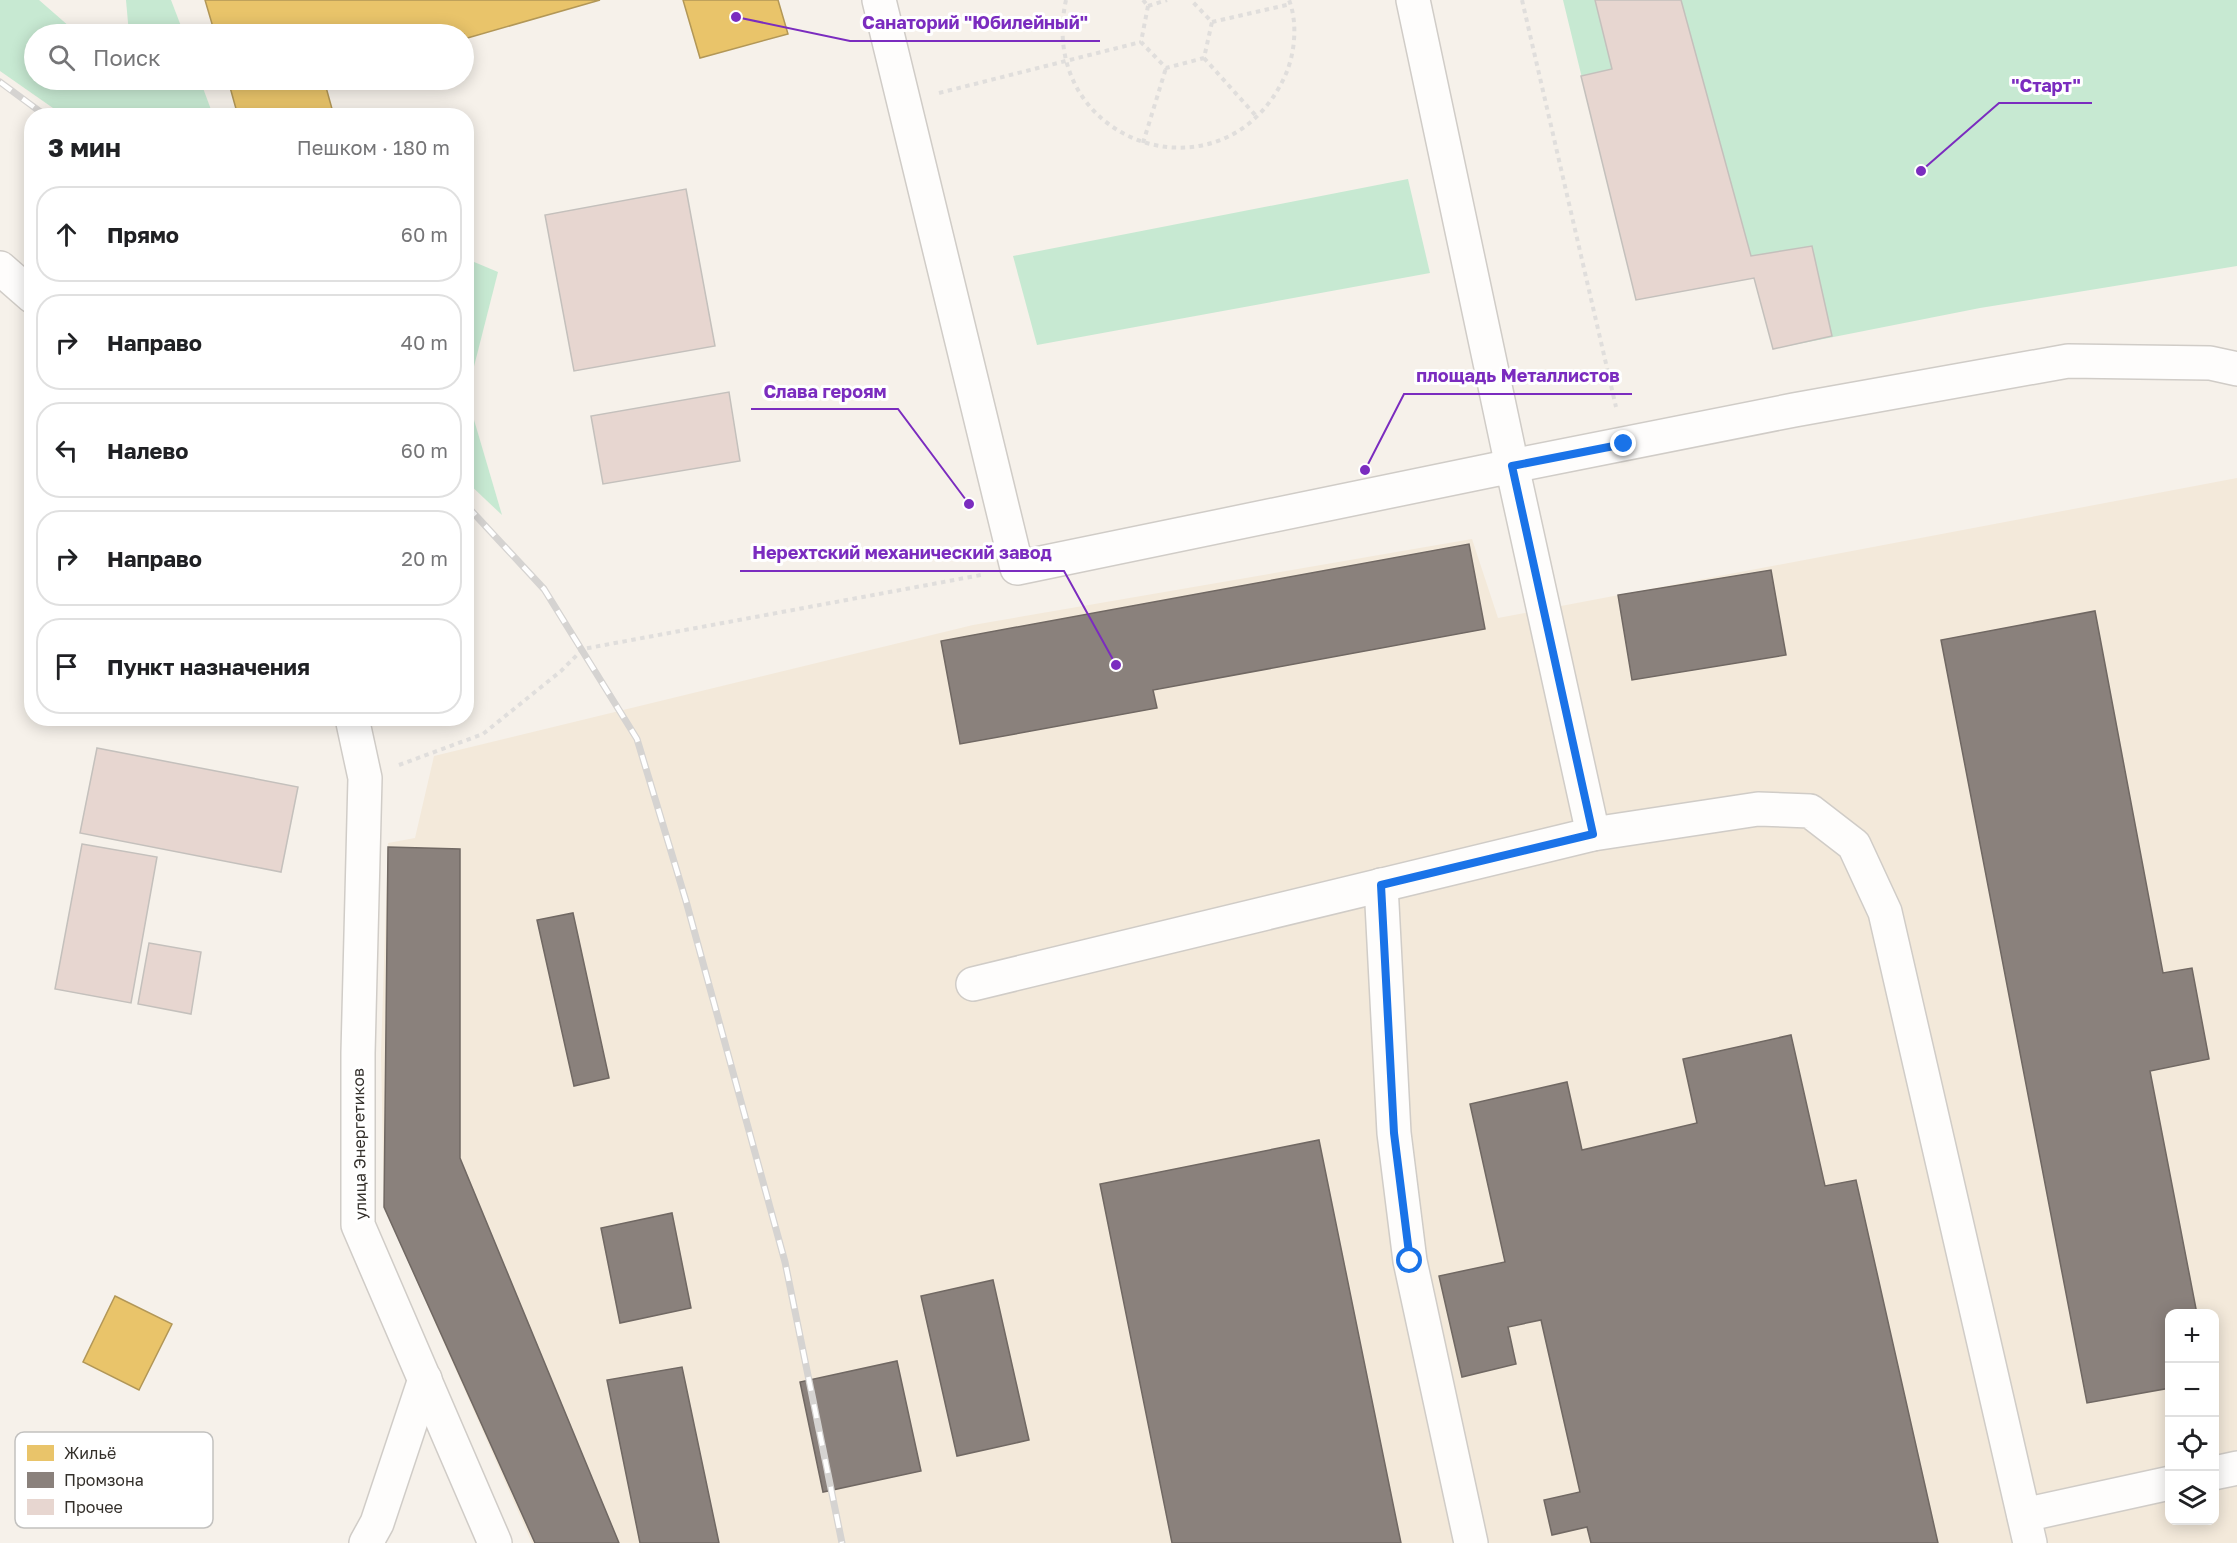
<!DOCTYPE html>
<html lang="ru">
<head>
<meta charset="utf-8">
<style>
  body { margin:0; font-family:"Golos Text",sans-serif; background:#f2f2f2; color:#202124 }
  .controls { position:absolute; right:18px; bottom:18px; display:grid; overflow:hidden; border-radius:12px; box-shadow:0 3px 15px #0003 }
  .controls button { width:54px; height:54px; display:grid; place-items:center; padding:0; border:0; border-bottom:2px solid #e0e0e0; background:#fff; color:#202124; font:30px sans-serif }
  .stop { position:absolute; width:18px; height:18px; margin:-14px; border:4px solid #1a73e8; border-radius:50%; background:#fff }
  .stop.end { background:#1a73e8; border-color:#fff; box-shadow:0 2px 6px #0008 }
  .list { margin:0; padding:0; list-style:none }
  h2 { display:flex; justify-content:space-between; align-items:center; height:78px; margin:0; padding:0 24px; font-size:26px }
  h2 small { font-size:20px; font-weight:400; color:#757577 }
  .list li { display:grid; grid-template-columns:39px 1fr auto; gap:18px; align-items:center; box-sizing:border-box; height:96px; margin:0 12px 12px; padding:0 12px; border:2px solid #e0e0e0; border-radius:24px }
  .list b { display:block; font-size:22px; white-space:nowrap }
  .list em { font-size:20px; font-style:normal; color:#757577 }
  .icon { flex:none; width:33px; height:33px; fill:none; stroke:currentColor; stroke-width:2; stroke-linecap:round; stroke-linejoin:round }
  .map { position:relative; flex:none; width:2237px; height:1543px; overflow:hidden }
  .search { position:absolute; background:#fff; box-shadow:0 3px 15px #0003; left:24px; top:24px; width:450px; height:66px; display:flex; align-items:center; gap:15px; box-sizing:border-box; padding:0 21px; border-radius:33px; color:#757577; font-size:22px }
  .panel { position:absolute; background:#fff; box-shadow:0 3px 15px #0003; left:24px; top:108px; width:450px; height:618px; border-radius:24px }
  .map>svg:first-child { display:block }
  .built { fill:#f3e9da; fill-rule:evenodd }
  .green { fill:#c7e9d2 }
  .homes { fill:#e9c46a; stroke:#b29757; stroke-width:1.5 }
  .industry { fill:#8a817c; stroke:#706863; stroke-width:1.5 }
  .building { fill:#e7d6d0; stroke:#c4c0bc; stroke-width:1.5 }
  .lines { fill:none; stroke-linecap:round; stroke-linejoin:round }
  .minor-casing { stroke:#d0ccc7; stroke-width:36 }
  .path { stroke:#e0dedc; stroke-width:4; stroke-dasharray:4.5 4.5; stroke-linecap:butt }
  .minor { stroke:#fefdfc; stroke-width:33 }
  .rail-casing { stroke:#d5d3d1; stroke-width:7 }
  .rail { stroke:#fff; stroke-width:4.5; stroke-dasharray:14; stroke-linecap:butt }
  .route { stroke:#1a73e8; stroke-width:8 }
  .labels { text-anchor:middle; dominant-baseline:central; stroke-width:6; stroke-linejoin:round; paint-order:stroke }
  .street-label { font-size:16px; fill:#332f2a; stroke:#fff }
  .key { fill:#fff; stroke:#c2c1bf; stroke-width:1.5 }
  .key-label { font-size:16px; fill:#332f2a }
  .leader { fill:none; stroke:#7b2cbf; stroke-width:2 }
  .callout-dot { fill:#7b2cbf; stroke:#fff; stroke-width:2 }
  .callout-label { font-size:18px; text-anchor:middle; font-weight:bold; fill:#7b2cbf; stroke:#fff; stroke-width:6; stroke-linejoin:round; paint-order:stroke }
</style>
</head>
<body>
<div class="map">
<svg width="2237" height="1543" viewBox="0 0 2237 1543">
  <rect width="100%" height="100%" fill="#f6f1ea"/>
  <path class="built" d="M2237,478v1065h-1705l-148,-336 -3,-153 7,-211 27,-5 19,-82 539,-131 499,-86 26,79zM2170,1314h44v206h-44z"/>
  <g class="green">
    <path d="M0,0h39l39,34h-44v46h95l3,2v-2h68l13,35h-150l-63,-44z"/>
    <path d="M126,0h45l13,34h-55z"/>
    <path d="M1563,0h674v266l-257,42 -207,41 -19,-71 -118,22z"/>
    <path d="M1408,179l22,94 -393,72 -24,-89z"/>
    <path d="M467,259l31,13 -31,122z"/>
    <path d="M466,396h1l35,119 -35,-33z"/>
  </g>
  <g class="homes">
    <path d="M205,0h395l-136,39v-5h-249z"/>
    <path d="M683,0h95l10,34 -88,24z"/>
    <path d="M228,80h96l10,36h-96z"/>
    <path d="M115,1296l57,28 -33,66 -56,-28z"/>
  </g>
  <g class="industry">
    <path d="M1469,544l16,85 -332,61 4,18 -197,36 -19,-103z"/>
    <path d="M1771,570l15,85 -154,25 -14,-85z"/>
    <path d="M2095,611l68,362 29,-5 17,91 -59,12 47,243h-27v74l-83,15 -146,-763z"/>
    <path d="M388,847l72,2v309l159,385h-84l-151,-336z"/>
    <path d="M573,913l36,165 -35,8 -37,-166z"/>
    <path d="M1791,1035l34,151 31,-6 82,363h-347l-4,-16 -35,8 -8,-35 36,-8 -39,-172 -33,7 8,37 -54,13 -23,-101 66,-14 -35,-158 97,-22 15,68 115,-27 -14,-64z"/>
    <path d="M1319,1140l82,403h-229l-72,-359z"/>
    <path d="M672,1213l19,95 -71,15 -19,-95z"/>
    <path d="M993,1280l36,160 -72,16 -36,-160z"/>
    <path d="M897,1361l24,110 -98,21 -23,-110z"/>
    <path d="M682,1367l37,176h-79l-33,-163z"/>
  </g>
  <g class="building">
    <path d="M1595,0h86l70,256 61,-10 20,90 -59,13 -19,-71 -118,22 -55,-224 31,-7z"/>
    <path d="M686,189l29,157 -141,25 -29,-156z"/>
    <path d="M729,392l11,69 -137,23 -12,-68z"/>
    <path d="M97,748l201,39 -17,85 -201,-39z"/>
    <path d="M82,844l75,13 -26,146 -76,-14z"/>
    <path d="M149,943l52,9 -10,62 -53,-10z"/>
  </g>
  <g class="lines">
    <defs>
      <g id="minor">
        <path d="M879,0l138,568 495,-102 81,368"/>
        <path d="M1413,0l99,466 282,-56 274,-49 142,2 27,6"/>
        <path d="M0,268l32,28"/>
        <path d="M352,718l13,60 -7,275v172l137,318"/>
        <path d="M1381,885l13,248 16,128 61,282"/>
        <path d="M973,984l620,-150 165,-25 52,2 44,34 31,67 145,631"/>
        <path d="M2214,1473l23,-5"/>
        <path d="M2024,1515l146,-32"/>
        <path d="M366,1543l11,-20 48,-144"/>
      </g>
    </defs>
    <use href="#minor" class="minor-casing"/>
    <g class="path">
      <path d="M1066,0c-31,143 158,208 219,76 10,-22 13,-53 4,-76"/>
      <path d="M1143,0l5,6"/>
      <path d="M1522,0l94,407"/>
      <path d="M1148,6l-7,36 25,26 38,-10 8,-36 -21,-22"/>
      <path d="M1148,6l19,-6"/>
      <path d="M1212,22l79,-18"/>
      <path d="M1204,58l53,59"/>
      <path d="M939,93l202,-51"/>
      <path d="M1143,143l23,-75"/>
      <path d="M399,765l84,-31 78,-63 22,-22 398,-74"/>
    </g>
    <use href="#minor" class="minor"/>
    <defs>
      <g id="rail">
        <path d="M0,82l46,34"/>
        <path d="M466,505l78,84 93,150 49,162 99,361 57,281"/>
      </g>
    </defs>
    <use href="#rail" class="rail-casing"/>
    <use href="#rail" class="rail"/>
  </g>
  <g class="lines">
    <path class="route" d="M1410,1261l-16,-128 -13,-248 212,-51 -81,-368 112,-22"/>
  </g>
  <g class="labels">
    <g class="street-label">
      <text transform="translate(359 1144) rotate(-91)">улица Энергетиков</text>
    </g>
  </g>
  <rect x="15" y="1432" width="198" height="96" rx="9" class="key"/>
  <rect x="27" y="1445" width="27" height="16" fill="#e9c46a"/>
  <rect x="27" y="1472" width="27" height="16" fill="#8a817c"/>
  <rect x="27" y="1499" width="27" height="16" fill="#e7d6d0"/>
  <g class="key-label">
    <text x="64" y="1459">Жильё</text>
    <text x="64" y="1486">Промзона</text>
    <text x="64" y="1513">Прочее</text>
  </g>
  <path class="leader" d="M736 17L850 41H1100M1921 171L1999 103H2092M1365 470L1404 394H1632M969 504L898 409H751M1116 665L1064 571H740"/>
  <g class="callout-dot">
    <circle cx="736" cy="17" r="6"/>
    <circle cx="1921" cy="171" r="6"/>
    <circle cx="1365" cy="470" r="6"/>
    <circle cx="969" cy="504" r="6"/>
    <circle cx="1116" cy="665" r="6"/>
  </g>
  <g class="callout-label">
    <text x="975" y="29">Санаторий "Юбилейный"</text>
    <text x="2046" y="92">"Старт"</text>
    <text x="1518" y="382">площадь Металлистов</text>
    <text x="825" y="398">Слава героям</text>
    <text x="902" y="559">Нерехтский механический завод</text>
  </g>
</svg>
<div class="controls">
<button>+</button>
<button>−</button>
<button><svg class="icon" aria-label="locate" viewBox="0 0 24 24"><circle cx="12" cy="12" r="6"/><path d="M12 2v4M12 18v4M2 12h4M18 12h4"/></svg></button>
<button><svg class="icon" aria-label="layers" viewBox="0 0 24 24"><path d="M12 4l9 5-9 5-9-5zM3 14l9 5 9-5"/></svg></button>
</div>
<div class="stop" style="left:1410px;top:1261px"></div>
<div class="stop end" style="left:1624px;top:444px"></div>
<div class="search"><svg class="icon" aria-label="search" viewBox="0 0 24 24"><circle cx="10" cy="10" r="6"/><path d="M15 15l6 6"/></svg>Поиск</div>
<section class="panel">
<h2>3 мин<small>Пешком · 180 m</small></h2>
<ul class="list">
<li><svg class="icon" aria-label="ahead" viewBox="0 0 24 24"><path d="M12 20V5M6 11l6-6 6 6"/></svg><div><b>Прямо</b></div><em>60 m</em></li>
<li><svg class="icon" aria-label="right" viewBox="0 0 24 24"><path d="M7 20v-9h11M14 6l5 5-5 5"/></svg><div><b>Направо</b></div><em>40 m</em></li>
<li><svg class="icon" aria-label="left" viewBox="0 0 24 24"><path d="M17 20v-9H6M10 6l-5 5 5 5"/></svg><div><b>Налево</b></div><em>60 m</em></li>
<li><svg class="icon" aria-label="right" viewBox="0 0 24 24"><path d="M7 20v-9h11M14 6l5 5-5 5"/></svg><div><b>Направо</b></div><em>20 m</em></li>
<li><svg class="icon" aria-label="arrive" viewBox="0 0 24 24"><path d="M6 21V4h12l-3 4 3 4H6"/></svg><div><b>Пункт назначения</b></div></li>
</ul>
</section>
</div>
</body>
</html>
